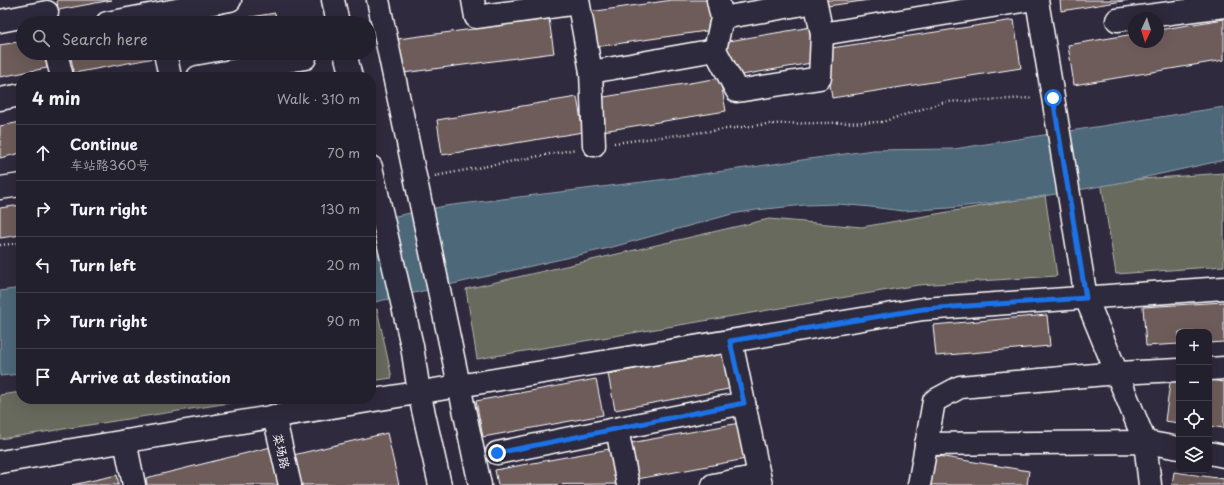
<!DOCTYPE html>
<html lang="en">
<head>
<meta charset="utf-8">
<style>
  body { margin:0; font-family:"Playpen Sans","LXGW WenKai TC",sans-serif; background:#2f2d3a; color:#f1f3f6 }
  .controls { position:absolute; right:12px; bottom:12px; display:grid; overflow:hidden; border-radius:8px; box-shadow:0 4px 16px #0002 }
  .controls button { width:36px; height:36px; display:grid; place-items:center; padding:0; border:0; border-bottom:1px solid #403e4a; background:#23202e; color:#f1f3f6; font:20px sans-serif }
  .compass { position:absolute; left:1128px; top:12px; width:36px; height:36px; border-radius:50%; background:#23202e; box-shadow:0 4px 16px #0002; rotate:184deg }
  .stop { position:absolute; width:12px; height:12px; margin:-9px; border:3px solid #1a73e8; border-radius:50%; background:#fff }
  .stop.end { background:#1a73e8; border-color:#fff; box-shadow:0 1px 4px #0008 }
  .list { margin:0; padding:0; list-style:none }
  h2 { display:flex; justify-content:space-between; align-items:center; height:52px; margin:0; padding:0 16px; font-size:17px }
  h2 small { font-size:13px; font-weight:400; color:#a3a3aa }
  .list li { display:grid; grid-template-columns:26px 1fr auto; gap:12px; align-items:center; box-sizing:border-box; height:56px; padding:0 16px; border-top:1px solid #403e4a }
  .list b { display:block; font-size:15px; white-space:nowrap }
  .list p { margin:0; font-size:13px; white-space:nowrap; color:#a3a3aa }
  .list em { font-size:13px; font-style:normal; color:#a3a3aa }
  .icon { flex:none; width:22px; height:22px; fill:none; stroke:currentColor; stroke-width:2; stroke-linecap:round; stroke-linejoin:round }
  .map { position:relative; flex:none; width:1224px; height:485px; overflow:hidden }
  .search { position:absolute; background:#23202e; box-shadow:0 4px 16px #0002; left:16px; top:16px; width:360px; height:44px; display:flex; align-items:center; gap:10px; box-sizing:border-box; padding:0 14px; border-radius:22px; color:#a3a3aa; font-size:15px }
  .panel { position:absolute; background:#23202e; box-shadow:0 4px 16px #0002; left:16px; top:72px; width:360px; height:332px; border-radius:16px }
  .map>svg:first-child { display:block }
  .green { fill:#676b5d; stroke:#b3b5ae }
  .water { fill:#4e6779; stroke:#95a4af }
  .building { fill:#6d5b5a; stroke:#fff }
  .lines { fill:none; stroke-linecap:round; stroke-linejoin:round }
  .minor-casing { stroke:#fff; stroke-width:25 }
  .major-casing { stroke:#fff; stroke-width:25 }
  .path { stroke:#fff; stroke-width:2.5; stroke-dasharray:1 3; stroke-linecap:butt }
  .minor { stroke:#2f2a3d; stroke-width:22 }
  .major { stroke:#2f2a3d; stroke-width:22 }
  .route { stroke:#1a73e8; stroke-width:5 }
  .labels { text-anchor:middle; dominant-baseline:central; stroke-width:3; stroke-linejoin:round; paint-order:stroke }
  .street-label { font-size:12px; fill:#fff; stroke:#2f2a3d }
</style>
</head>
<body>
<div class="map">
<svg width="1224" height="485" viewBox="0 0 1224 485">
  <rect width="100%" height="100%" fill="#2f2a3d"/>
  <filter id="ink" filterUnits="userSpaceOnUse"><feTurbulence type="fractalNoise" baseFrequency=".025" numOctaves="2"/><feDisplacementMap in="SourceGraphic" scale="8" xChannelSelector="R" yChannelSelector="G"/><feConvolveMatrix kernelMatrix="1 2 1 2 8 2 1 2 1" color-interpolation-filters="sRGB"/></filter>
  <g filter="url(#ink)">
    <g class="green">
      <path d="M1224,173v93l-108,8 -15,-92z"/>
      <path d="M1045,195l12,81 -139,9 -441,74 -11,-70 303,-70 93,8z"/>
      <path d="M377,309l15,69 -21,3v-70z"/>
      <path d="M21,392v7h234l-255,40v-44z"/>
    </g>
    <g class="water">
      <path d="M1224,107v53l-100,22 -97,17 -78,9 -46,3 -32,-4 -33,-3 -33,1 -49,5 -24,4 -123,34 -238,55v-82l74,-15 222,-27 206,-29 81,-1z"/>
      <path d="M21,288v86l-21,2v-85z"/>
    </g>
    <g class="building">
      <path d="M57,0h55l-54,10z"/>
      <path d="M672,0h36l5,30 -132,19 -5,-35z"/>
      <path d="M820,0h49l-48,7z"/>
      <path d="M1060,0h69l-68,11z"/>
      <path d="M275,13l2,10h-61z"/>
      <path d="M549,19l5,34 -151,20 -5,-34z"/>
      <path d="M1224,19v41l-150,25 -6,-40 66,-11v8h24v-12z"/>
      <path d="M1014,20l7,48 -189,30 -7,-49z"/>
      <path d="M811,27l6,35 -87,15 -7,-35z"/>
      <path d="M23,41v12h21l3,15 -47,9v-32z"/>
      <path d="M70,53h84l1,5 -81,15z"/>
      <path d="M181,53h26l-25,4z"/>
      <path d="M720,78l6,33 -123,20 -5,-33z"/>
      <path d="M577,97l6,35 -141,23 -5,-35z"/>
      <path d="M21,122v31l-21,5v-32z"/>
      <path d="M21,205v30l-21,3v-30z"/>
      <path d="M1224,302v40l-15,1v-11h-30v12l-33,2 -3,-39z"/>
      <path d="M1047,315l3,31 -114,10 -3,-31z"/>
      <path d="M728,352l6,36 -119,22 -7,-36z"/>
      <path d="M1171,375l8,1v47l-14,-2z"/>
      <path d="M596,379l7,36 -120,22 -7,-36z"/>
      <path d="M1209,380l15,2v46l-15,-2z"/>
      <path d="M745,422l6,36 -119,22 -7,-36z"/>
      <path d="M387,433l12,52h-103l-7,-29z"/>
      <path d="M271,447l10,38h-134l-1,-7z"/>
      <path d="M615,448l6,36 -123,1 -3,-15z"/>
      <path d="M926,454l103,17 -2,14h-106z"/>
      <path d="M1174,472l50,7v6h-52z"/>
      <path d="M117,475l2,10h-47z"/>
    </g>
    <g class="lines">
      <defs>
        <g id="minor">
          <path d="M333,0l5,23"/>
          <path d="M378,0l102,485"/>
          <path d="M473,0l3,17 102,-14"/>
          <path d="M578,0l13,72"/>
          <path d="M718,0l4,18 -7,32 22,41 83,-13 2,-44"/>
          <path d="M815,0l7,34 206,-34"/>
          <path d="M722,18l93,-16"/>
          <path d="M1117,20l107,-14"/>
          <path d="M0,21l47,-9"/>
          <path d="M107,23l123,-23"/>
          <path d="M56,53l6,24"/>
          <path d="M165,53l5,24"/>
          <path d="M345,53l6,24"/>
          <path d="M198,77l107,-19"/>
          <path d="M0,99l21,-4"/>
          <path d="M594,145l-3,-73 124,-22"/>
          <path d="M371,167l41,179 7,46 21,93"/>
          <path d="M0,188l21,-3"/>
          <path d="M1086,298l59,144 5,43"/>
          <path d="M731,341l30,144"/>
          <path d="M1209,369l15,-1"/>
          <path d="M274,416l16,69"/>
          <path d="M617,429l11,56"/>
          <path d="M125,441l9,44"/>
          <path d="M926,444l219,-2 34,6"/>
          <path d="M497,453l247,-50"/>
          <path d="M1209,453l15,3"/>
          <path d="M713,485l46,-9"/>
          <path d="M919,485l15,-84 26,-14 157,-14 62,-3"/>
        </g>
        <g id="major">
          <path d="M1037,0l49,298"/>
          <path d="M0,462l923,-153 301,-21"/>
        </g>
      </defs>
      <use href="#minor" class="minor-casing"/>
      <use href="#major" class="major-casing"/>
      <g class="path">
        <path d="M614,143l153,-19 115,-2 62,-20 89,-4"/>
        <path d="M435,176l141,-27"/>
        <path d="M0,245l21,-2"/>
      </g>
      <use href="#minor" class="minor"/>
      <use href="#major" class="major"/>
    </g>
  </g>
  <g class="lines" filter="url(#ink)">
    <path class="route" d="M497,453l247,-50 -14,-62 193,-32 163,-11 -33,-200"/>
  </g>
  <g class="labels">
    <g class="street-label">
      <text transform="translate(282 451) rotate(77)">菜场路</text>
    </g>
  </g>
</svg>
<div class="controls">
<button>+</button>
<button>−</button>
<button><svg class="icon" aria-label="locate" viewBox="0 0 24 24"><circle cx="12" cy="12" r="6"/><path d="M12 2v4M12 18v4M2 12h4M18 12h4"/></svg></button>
<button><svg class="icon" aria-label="layers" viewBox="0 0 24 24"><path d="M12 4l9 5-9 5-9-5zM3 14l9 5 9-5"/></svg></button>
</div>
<svg class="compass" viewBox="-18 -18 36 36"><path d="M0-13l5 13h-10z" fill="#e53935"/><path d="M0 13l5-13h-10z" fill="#a3a3aa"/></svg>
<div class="stop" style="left:1053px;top:98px"></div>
<div class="stop end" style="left:497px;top:453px"></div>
<div class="search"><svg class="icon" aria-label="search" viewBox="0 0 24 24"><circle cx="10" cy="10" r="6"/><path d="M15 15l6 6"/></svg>Search here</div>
<section class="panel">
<h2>4 min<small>Walk · 310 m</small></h2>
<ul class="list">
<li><svg class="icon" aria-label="ahead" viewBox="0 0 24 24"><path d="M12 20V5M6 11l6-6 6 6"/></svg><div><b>Continue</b><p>车站路360号</p></div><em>70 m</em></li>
<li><svg class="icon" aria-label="right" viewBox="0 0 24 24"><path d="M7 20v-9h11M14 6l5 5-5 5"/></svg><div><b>Turn right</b></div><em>130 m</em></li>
<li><svg class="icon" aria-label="left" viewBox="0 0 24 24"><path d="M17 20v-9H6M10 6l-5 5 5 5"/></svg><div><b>Turn left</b></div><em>20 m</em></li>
<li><svg class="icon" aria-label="right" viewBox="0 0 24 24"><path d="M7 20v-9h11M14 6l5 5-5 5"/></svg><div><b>Turn right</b></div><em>90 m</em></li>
<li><svg class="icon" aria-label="arrive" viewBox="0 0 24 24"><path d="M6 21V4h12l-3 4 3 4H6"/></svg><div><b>Arrive at destination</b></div></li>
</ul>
</section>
</div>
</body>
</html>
